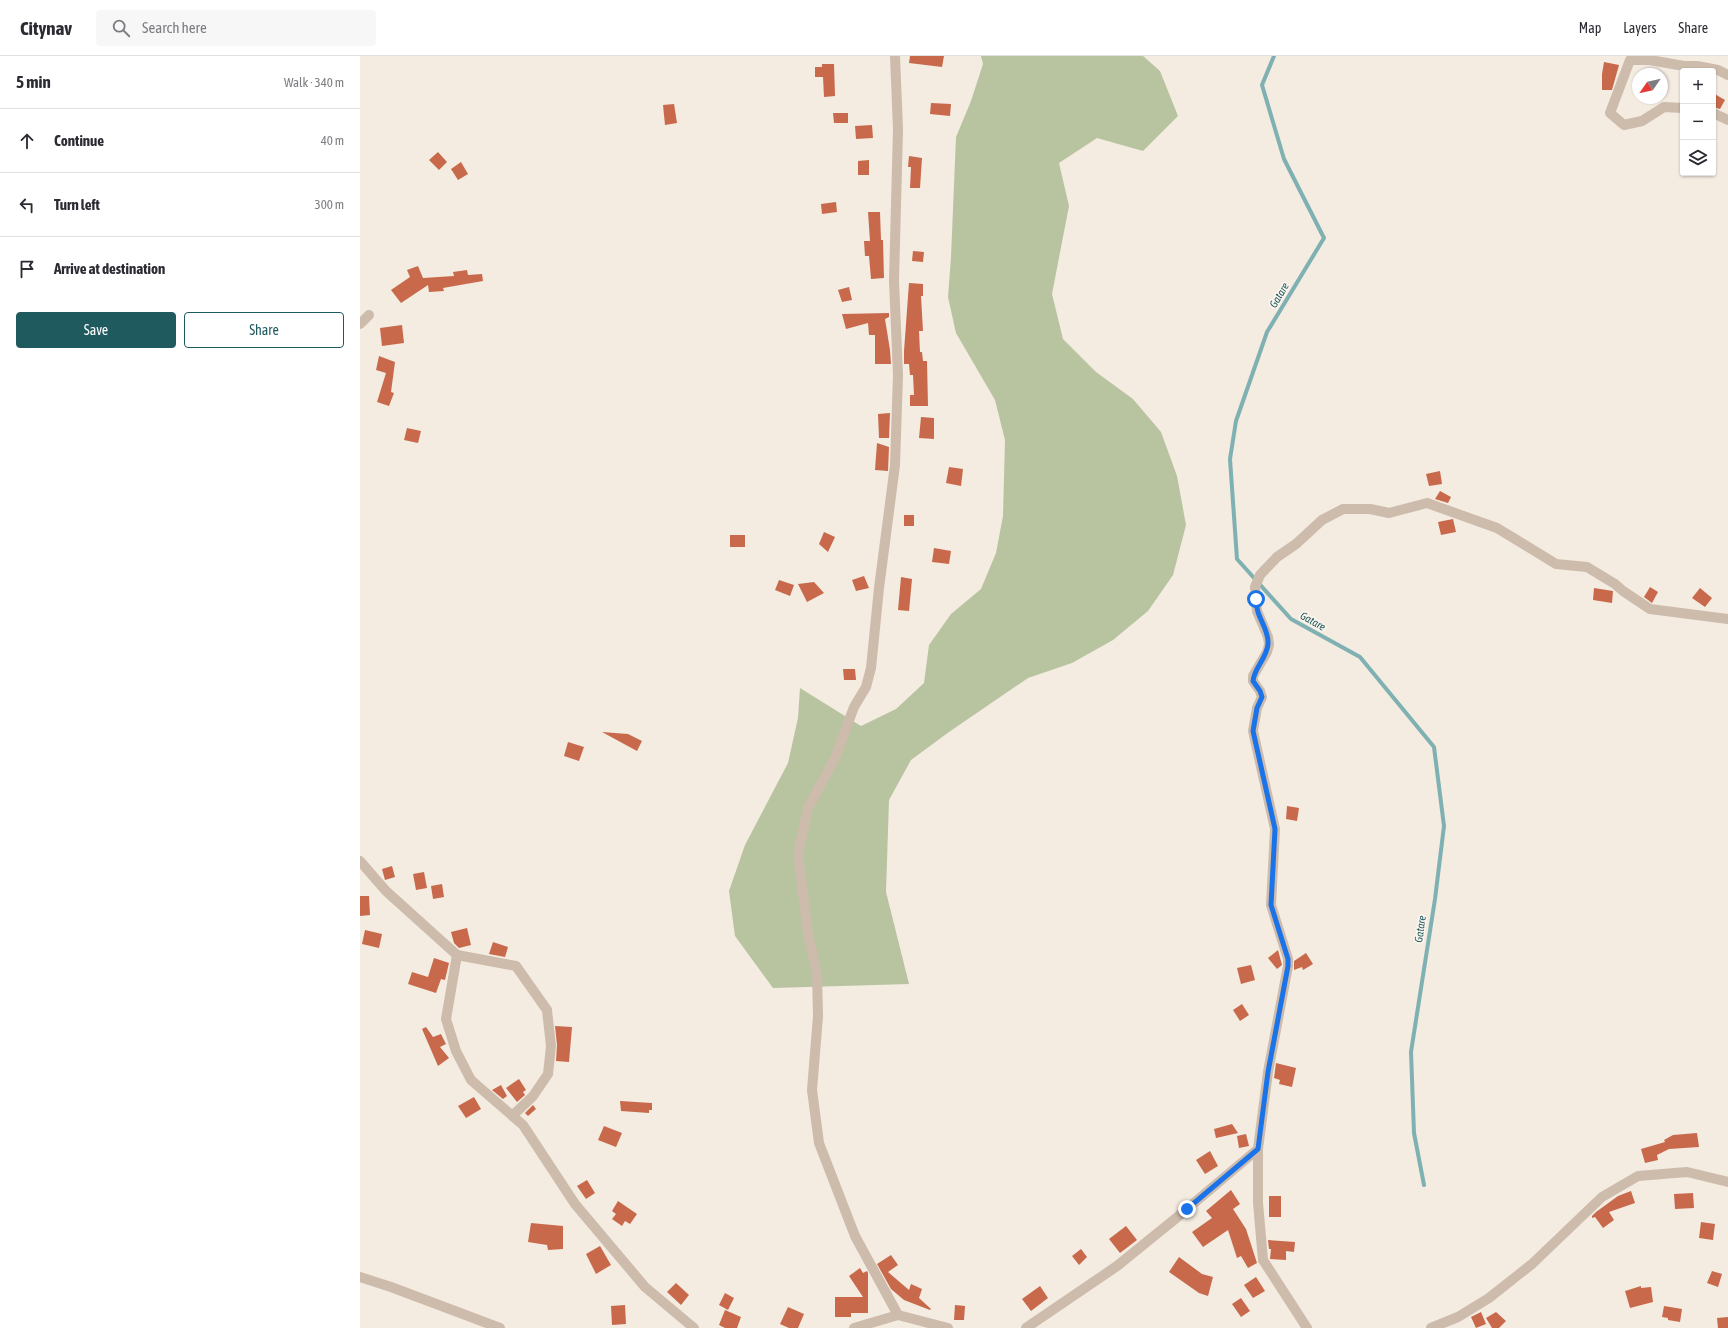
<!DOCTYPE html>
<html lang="en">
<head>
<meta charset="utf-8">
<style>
  body { margin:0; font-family:"Asap Condensed",sans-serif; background:#f7f7f7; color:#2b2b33 }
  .controls { position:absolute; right:12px; top:12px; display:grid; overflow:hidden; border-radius:4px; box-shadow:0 1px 3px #0004 }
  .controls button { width:36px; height:36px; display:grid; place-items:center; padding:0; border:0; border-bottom:1px solid #e1e1e2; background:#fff; color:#2b2b33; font:20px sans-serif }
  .compass { position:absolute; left:1272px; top:12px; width:36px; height:36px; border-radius:50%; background:#fff; box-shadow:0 1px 3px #0004; rotate:236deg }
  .stop { position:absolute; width:12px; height:12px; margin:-9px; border:3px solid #1a73e8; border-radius:50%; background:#fff }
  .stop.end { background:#1a73e8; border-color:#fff; box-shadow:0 1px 4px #0008 }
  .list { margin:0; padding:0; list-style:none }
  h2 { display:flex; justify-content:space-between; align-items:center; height:52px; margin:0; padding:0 16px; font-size:17px }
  h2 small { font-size:13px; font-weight:400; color:#7c7c81 }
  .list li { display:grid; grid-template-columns:26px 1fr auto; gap:12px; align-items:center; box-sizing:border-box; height:64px; padding:0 16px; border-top:1px solid #e1e1e2 }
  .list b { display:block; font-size:15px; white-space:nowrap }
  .list em { font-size:13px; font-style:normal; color:#7c7c81 }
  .actions { display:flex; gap:8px; padding:12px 16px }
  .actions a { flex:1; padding:9px 0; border:1px solid #1f5a5e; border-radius:4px; text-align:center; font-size:14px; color:#1f5a5e }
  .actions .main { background:#1f5a5e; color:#fff }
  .icon { flex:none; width:22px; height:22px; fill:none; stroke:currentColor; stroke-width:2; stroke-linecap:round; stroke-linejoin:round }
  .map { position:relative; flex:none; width:1368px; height:1272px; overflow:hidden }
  header { display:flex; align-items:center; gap:24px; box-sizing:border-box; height:56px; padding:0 20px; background:#fff; border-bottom:1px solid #e1e1e2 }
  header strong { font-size:19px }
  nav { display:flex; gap:22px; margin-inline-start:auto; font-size:14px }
  .search { width:280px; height:36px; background:#f7f7f7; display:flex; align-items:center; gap:10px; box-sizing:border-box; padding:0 14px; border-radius:4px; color:#7c7c81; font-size:15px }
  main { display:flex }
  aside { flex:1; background:#fff }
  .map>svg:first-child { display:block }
  .green { fill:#b8c4a0 }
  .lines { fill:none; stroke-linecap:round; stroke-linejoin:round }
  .stream { stroke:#7fb0b2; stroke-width:4 }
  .building { fill:#c8694b }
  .minor { stroke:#cdbbac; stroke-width:10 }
  .route { stroke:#1a73e8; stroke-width:5 }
  .labels { text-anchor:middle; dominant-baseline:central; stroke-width:3.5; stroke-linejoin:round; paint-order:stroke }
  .water-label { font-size:11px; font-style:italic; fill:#1f5a5e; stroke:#fbf5ee }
</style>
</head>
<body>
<header>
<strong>Citynav</strong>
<div class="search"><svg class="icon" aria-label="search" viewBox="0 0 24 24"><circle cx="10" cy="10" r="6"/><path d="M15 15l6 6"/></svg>Search here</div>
<nav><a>Map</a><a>Layers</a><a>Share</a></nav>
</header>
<main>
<aside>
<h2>5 min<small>Walk · 340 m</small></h2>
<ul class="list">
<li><svg class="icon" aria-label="ahead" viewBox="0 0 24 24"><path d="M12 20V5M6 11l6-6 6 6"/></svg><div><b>Continue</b></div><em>40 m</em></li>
<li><svg class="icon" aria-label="left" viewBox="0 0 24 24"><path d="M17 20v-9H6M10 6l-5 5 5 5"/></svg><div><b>Turn left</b></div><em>300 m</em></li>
<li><svg class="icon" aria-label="arrive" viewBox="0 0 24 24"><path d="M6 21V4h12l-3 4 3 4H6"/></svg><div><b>Arrive at destination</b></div></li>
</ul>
<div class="actions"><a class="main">Save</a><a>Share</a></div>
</aside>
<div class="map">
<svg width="1368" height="1272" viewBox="0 0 1368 1272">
  <rect width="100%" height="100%" fill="#f4ebe1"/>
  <path class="green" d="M621,0h162l17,15 18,45 -35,35 -46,-13 -38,25 10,43 -17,88 11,45 33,33 37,27 28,33 16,44 9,49 -13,50 -25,36 -35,29 -41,23 -44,15 -79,54 -38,28 -22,40 -3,92 23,92 -136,4 -38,-52 -6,-45 16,-46 43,-82 10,-45 2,-30 61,38 35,-17 28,-26 5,-38 22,-31 30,-25 15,-36 7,-37 2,-76 -10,-40 -39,-67 -8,-36 3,-40 5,-120 15,-36 12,-37z"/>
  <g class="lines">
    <path class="stream" d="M914,0l-12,29 22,74 40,79 -57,94 -31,89 -6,38 7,100 54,60 69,38 74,90 10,79 -9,73 -24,153 3,81 10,52"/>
  </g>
  <g class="building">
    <path d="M550,0h34l-2,11 -33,-4z"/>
    <path d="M1244,6l15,3 -7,25h-10v-16z"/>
    <path d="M462,8h12l1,32 -11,1 -1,-20h-8v-10h7z"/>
    <path d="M1353,37l12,7 -5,9 -7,-2z"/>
    <path d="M571,47l20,1 -1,12 -20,-2z"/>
    <path d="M314,48l3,19 -12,2 -2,-20z"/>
    <path d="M473,57h15v10h-14z"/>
    <path d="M512,69l1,13 -17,1 -1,-13z"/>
    <path d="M78,96l9,10 -8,8 -10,-10z"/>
    <path d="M549,100l13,2 -2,30h-10l1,-21h-3z"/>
    <path d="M509,104v15h-11v-14z"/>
    <path d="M101,106l7,12 -10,6 -7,-11z"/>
    <path d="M476,146l1,10 -15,2 -1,-10z"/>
    <path d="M508,156h12l1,28h2l1,38 -13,1 -2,-23h-4l-1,-15h6z"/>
    <path d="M553,195l11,1 -1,10 -11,-1z"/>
    <path d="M58,210l5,12 31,-2 -1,-4 14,-2 1,5 14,-1 1,7 -40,7 1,3 -15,1 -1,-7 -27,18 -10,-13 19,-13 -3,-7z"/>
    <path d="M549,227l14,1v12h-2l2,35h-4l1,21h2l1,9h4l1,45h-18v-11h4l-1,-20h-3l-1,-11h-5v-13z"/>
    <path d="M489,231l3,13 -10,2 -4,-12z"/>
    <path d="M529,257v4l-4,2 5,31 1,14h-16v-29h-6l-1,-12 -22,6 -4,-15z"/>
    <path d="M42,269l2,18 -22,3 -2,-18z"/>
    <path d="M19,300l16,6 -4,30 3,1 -5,13 -12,-4 9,-29 -10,-3z"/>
    <path d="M530,357l-1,25h-10l-1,-24z"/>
    <path d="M561,361l13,1v21l-15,-1z"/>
    <path d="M47,372l14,3 -3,12 -14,-3z"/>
    <path d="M517,387l12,4 -1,24 -13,-1z"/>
    <path d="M589,411l14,2 -2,17 -15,-3z"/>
    <path d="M1080,415l2,13 -13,2 -3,-12z"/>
    <path d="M1080,435l11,6 -3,6 -13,-4z"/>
    <rect x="544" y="459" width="10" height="11"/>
    <path d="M1093,463l3,13 -15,3 -3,-13z"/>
    <path d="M464,476l11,5 -7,15 -9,-8z"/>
    <rect x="370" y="479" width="15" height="12"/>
    <path d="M574,492l17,3 -2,13 -17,-2z"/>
    <path d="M504,520l5,12 -13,3 -4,-11z"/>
    <path d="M541,521l11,2 -3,32 -11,-1z"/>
    <path d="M419,524l15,5 -4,11 -15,-6z"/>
    <path d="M454,526l10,11 -17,9 -9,-18z"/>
    <path d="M1290,531l8,5 -6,11 -8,-6z"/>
    <path d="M1234,532l19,3 -1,12 -19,-3z"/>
    <path d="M1340,532l12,10 -7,9 -13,-9z"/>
    <path d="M483,613h12l1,11h-12z"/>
    <path d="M242,676l26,2 14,7 -5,10z"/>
    <path d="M208,686l16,5 -5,14 -15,-5z"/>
    <path d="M927,750l12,2 -2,13 -11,-2z"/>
    <path d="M32,810l3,11 -10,3 -3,-11z"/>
    <path d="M64,816l3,16 -11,2 -3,-16z"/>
    <path d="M82,828l2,13 -11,2 -2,-13z"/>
    <path d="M0,840h9l1,19 -10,1z"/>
    <path d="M107,872l4,17 -12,3 -5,-5 -3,-11z"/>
    <path d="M5,874l17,4 -3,14 -17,-4z"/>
    <path d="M133,886l15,5 -3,10 -16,-3z"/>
    <path d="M918,894l4,15 -5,4 -9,-11z"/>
    <path d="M946,897l7,11 -10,6 -1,-3 -8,3v-9z"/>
    <path d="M74,902l15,5 -4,17 -4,-1 -5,14 -28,-9 4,-12 16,5z"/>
    <path d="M891,909l4,15 -14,4 -4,-16z"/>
    <path d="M882,948l7,11 -9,6 -7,-11z"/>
    <path d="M195,970l17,1 -3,35 -13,-1 1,-16z"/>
    <path d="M66,971l7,10 8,-3 5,10 -6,3 9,11 -11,8 -16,-37z"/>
    <path d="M916,1007l20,5 -4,19 -13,-3 1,-4 -6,-2z"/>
    <path d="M159,1023l7,11 -3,2 2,3 -8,7 -11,-14z"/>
    <path d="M141,1029l6,11 -4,3 -11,-9z"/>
    <path d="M114,1041l7,12 -15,9 -8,-12z"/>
    <path d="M260,1045l32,2v7h-3v3l-28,-2z"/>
    <path d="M173,1049l3,4 -8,7 -3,-3z"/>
    <path d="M872,1068l6,9 -22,5 -2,-9z"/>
    <path d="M244,1070l18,7 -6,14 -18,-7z"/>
    <path d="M1337,1077l2,14 -30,2 -12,6 1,5 -13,3 -4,-14 24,-7 -1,-2 9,-5z"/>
    <path d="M886,1078l3,12 -10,2 -2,-12z"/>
    <path d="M850,1095l8,15 -13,8 -9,-14z"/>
    <path d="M227,1124l8,13 -9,6 -9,-13z"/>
    <path d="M871,1134l9,14 -7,5 13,20 11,34 -9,5 -7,-12 -4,2 -9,-28 -25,17 -11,-15 20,-14 -6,-7z"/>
    <path d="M1271,1135l4,12 -26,9 5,8 -11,8 -8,-11 -3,1v-2l4,-4 22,-16z"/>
    <path d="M1333,1137l1,15 -19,1 -1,-15z"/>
    <rect x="909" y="1140" width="12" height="21"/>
    <path d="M258,1145l19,13 -7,10 -5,-3 -3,5 -10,-7 4,-5 -4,-3z"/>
    <path d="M1341,1166l14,2 -2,16 -14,-2z"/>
    <path d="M171,1167l32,3v23l-15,1 -1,-5 -19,-3z"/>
    <path d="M766,1170l11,14 -17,13 -11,-14z"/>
    <path d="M908,1184l27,2 -1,10 -8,-1v9l-16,-1 1,-10h-2z"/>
    <path d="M240,1190l11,19 -15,9 -10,-20z"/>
    <path d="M721,1193l6,8 -8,8 -7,-9z"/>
    <path d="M531,1199l7,10 -10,7 21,18 2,-6 11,5 -3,9 12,11 -1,1 -26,-10 -13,-11 -14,-25z"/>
    <path d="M819,1201l23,17 11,3 -5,19 -9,-3 -30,-21z"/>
    <path d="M500,1212l3,5 4,-2 1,2v40h-17v4h-16v-20h28l-14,-21z"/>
    <path d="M1352,1215l10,3 -4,13 -11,-4z"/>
    <path d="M896,1221l9,14 -12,7 -9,-13z"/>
    <path d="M316,1227l13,12 -8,10 -14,-13z"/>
    <path d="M680,1230l8,12 -17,13 -9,-12z"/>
    <path d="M1281,1230v2l10,-1 2,15 -23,6 -5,-17z"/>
    <path d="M365,1237l9,5 -6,12 -9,-5z"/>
    <path d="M881,1242l9,13 -9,6 -9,-13z"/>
    <path d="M265,1249l1,19 -14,1 -1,-19z"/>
    <path d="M595,1249l10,1 -1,14h-10z"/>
    <path d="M1304,1250l18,3 -2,13 -12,-2v-2l-6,-1z"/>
    <path d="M428,1251l16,7 -6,14h-9l-9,-4z"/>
    <path d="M365,1254l16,7 -4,11h-12l-6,-3z"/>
    <path d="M1121,1256l5,12 -10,4 -5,-11z"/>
    <path d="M1136,1256l10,9 -7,7h-7l-6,-10z"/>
    <path d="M1368,1261v11h-10l-1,-10z"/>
  </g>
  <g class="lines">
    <g class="minor">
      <path d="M535,0l3,73 -4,152 4,94 -3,90 -16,123 -8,80 -5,19 -12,20 -19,51 -27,50 -10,46 10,80 9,40 1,42 -6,74 7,53 36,93 43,79"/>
      <path d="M1323,52l-19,-1 -22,14 -18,4 -14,-12 20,-53h20l34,6h13l21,4 10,5"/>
      <path d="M1353,57l15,7"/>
      <path d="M0,268l9,-9"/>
      <path d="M0,805l26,30 71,64 59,11 31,44 4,36 -3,28 -15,22 -20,19"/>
      <path d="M97,899l-11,64 10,32 15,29 52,45 52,79 70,83 49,41"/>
      <path d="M898,1093v54l5,57 44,68"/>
      <path d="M0,1221l31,10 109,41"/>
      <path d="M494,1272l44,-13 50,13"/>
      <path d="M666,1272l91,-62 58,-47 83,-70 10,-77 20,-106v-7l-17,-54 4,-76 -22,-98 4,-23 5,-11 -2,-6 -7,-10v-5l14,-24 2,-7 -1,-8 -11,-26 -2,-24 5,-12 17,-18 19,-13 26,-24 21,-11h27l19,4 38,-10 70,25 59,36 31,3 28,17 8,7 27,18 78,10"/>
      <path d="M1071,1272l27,-11 31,-19 43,-34 70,-67 36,-21 49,-4 41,10"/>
    </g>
  </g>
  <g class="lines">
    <path class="route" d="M827,1153l71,-60 10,-77 20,-106v-7l-17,-54 4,-76 -22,-98 4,-23 5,-11 -2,-6 -7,-10c1,-13 14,-23 15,-37 1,-12 -7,-22 -10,-32 -1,-4 -2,-9 -2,-13"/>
  </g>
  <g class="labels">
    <g class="water-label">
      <text transform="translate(919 239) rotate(-59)">Gatare</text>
      <text transform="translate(953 565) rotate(29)">Gatare</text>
      <text transform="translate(1060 873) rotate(-82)">Gatare</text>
    </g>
  </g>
</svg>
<div class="controls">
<button>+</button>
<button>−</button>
<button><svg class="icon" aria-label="layers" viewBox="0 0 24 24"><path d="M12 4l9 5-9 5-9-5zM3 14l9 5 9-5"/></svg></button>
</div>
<svg class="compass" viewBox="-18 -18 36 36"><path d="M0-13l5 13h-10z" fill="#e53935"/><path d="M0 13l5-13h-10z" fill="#7c7c81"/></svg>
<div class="stop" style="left:896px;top:543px"></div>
<div class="stop end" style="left:827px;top:1153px"></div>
</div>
</main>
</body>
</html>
